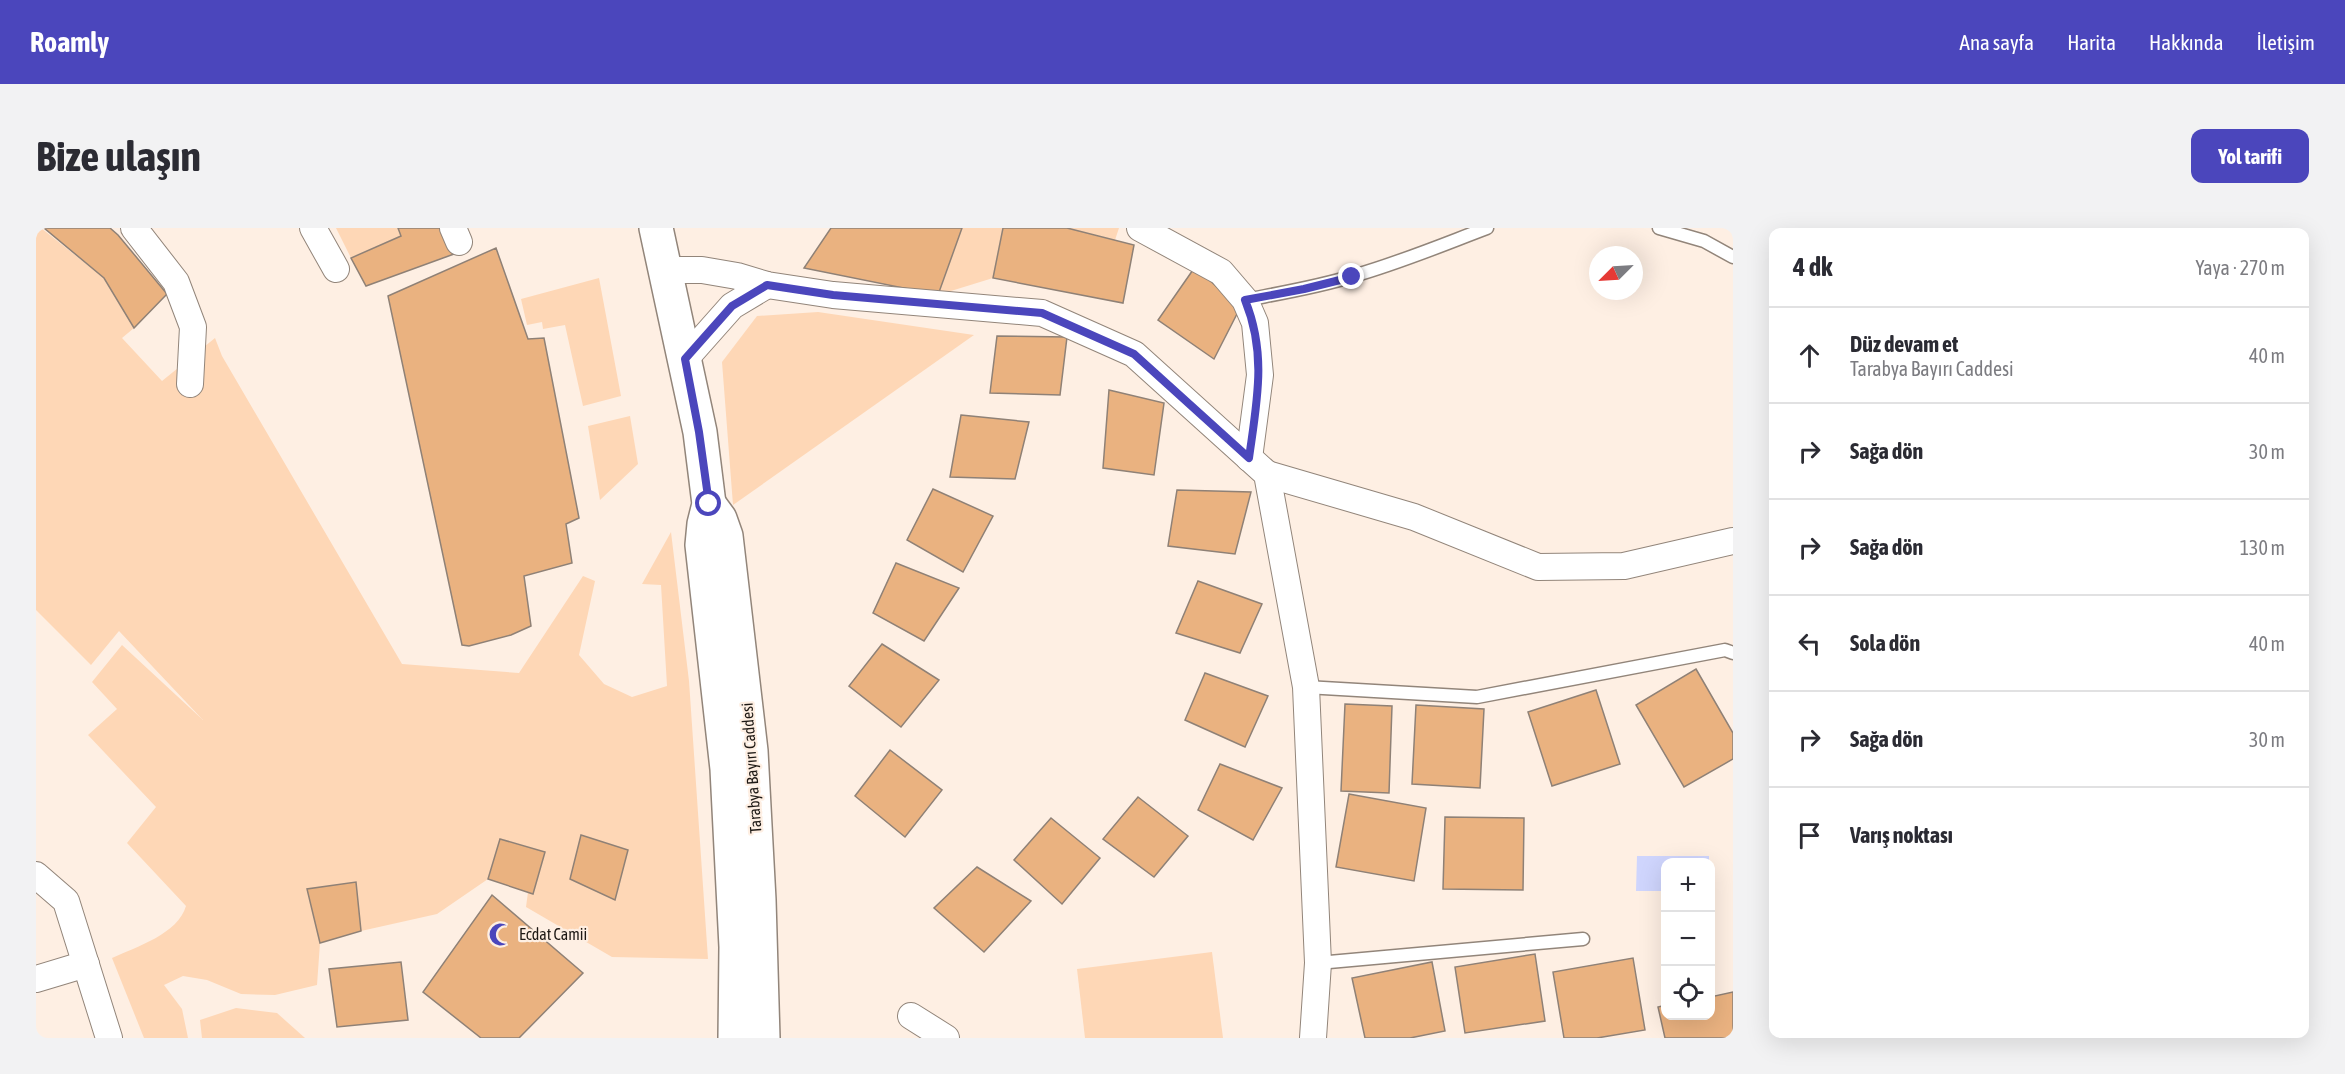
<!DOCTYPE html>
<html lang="tr">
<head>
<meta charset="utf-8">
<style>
  body { margin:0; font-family:"Asap Condensed",sans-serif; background:#f2f2f3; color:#2b2b33 }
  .controls { position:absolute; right:18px; bottom:18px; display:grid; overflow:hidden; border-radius:12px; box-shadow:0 6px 24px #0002 }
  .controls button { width:54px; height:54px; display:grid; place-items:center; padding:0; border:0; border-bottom:2px solid #e1e1e2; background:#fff; color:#2b2b33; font:30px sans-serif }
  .compass { position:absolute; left:1553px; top:18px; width:54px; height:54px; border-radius:50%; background:#fff; box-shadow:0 6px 24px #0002; rotate:246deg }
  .stop { position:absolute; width:18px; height:18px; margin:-14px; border:4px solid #4b46bc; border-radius:50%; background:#fff }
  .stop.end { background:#4b46bc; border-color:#fff; box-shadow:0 2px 6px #0008 }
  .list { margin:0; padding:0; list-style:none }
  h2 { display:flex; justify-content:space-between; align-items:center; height:78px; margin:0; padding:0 24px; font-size:26px }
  h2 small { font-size:20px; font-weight:400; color:#7c7c81 }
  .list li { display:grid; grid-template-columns:39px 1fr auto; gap:18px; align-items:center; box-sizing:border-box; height:96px; padding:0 24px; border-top:2px solid #e1e1e2 }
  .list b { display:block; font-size:22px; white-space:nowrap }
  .list p { margin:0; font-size:20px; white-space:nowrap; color:#7c7c81 }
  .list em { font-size:20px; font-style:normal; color:#7c7c81 }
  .icon { flex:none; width:33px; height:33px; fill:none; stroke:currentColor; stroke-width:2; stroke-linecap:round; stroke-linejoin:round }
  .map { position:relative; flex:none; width:1697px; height:810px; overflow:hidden; border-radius:12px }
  header { display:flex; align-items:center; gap:36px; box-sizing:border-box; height:84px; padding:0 30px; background:#4b46bc; color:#fff }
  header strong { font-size:28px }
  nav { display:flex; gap:33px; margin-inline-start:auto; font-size:21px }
  .intro { display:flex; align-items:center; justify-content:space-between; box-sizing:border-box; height:144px; padding:0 36px }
  h1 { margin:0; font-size:42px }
  .button { padding:15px 27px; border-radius:12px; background:#4b46bc; color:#fff; font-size:21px; font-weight:700 }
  main { display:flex; gap:36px; padding:0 36px }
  aside { flex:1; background:#fff; border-radius:12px; box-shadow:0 6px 24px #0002 }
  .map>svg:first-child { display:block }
  .green { fill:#fed7b6; fill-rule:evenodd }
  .water { fill:#cfd5fd }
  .building { fill:#eab280; stroke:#8f8176; stroke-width:1.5 }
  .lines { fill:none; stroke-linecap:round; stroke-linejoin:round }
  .service-casing { stroke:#92857a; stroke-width:15 }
  .minor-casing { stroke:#92857a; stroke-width:28 }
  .primary-casing { stroke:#92857a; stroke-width:36 }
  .service { stroke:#fff; stroke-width:12 }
  .minor { stroke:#fff; stroke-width:26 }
  .primary { stroke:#fff; stroke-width:33 }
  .route { stroke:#4b46bc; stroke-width:8 }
  .labels { text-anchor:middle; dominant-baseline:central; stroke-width:4.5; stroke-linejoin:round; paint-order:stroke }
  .street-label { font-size:16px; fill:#1e1915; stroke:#feefe3 }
  .poi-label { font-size:16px; fill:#1e1915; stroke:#feefe3; text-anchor:start }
</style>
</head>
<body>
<header>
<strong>Roamly</strong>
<nav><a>Ana sayfa</a><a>Harita</a><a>Hakkında</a><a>İletişim</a></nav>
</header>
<div class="intro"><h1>Bize ulaşın</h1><a class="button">Yol tarifi</a></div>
<main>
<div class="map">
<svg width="1697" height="810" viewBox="0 0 1697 810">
  <rect width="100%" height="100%" fill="#feefe3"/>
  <g class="green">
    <path d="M0,0h5l63,50 30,50 -12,10 40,43 53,-43 7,18 180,308 117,9 64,-97 12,5 -16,74 25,29 28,13 35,-11 -6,-101 -19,-1 29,-52 18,149 19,278 -96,-2 -86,-50 2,-15 5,1 12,-41 -44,-13 -13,40 -51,35 -76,17 -5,-49 -49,7 13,54 -3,42 -42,10 -34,-1 -34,-14 -24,-4 -19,9 18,24 6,29h-44l-32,-80c24,-11 66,-24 74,-52l-59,-63 29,-36 -68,-72 29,-26 -25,-27 30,-37 81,75 -84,-89 -28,34 -55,-55zM545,607l47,15 -58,29z"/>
    <path d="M300,0h62l3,8 -50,22z"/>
    <path d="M926,0h41l-10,50 -55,17z"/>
    <path d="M1031,0h52l-4,12z"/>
    <path d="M563,50l22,118 -38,10 -18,-81 -22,4 -1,-7 -15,3 -6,-26z"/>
    <path d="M782,84l156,23 -241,170 -11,-143 35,-46z"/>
    <path d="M594,188l8,48 -38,36 -12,-74z"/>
    <path d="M1176,724l11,86h-138l-8,-69z"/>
    <path d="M200,780l41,5 28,25h-103l-2,-18z"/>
  </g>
  <path class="water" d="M1601,628h72v6h-43l-1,29h-29z"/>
  <g class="building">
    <path d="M8,0h66l8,7 49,59 -33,34 -30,-50z"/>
    <path d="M362,0h47l9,26 -88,32 -15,-28 50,-22z"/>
    <path d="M795,0h131l-24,67 -134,-27z"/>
    <path d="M967,0h64l67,17 -11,58 -130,-25z"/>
    <path d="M460,20l32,91 16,-1 35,180 -13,6 6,39 -48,13 7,50 -20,9 -42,11 -7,-1 -74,-349z"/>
    <path d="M1159,39l45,41 -26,51 -56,-39z"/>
    <path d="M961,108l70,1 -7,58 -70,-2z"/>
    <path d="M1073,162l55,13 -10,72 -51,-7z"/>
    <path d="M925,187l68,7 -14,57 -65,-2z"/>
    <path d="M897,261l60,27 -30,56 -56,-32z"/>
    <path d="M1141,262l74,2 -16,62 -67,-8z"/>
    <path d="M860,335l63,25 -35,53 -51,-28z"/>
    <path d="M1162,353l64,23 -22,49 -64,-20z"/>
    <path d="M846,416l57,36 -38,47 -52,-41z"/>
    <path d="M1660,441l37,64v26l-49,28 -48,-82z"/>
    <path d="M1169,445l63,23 -23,51 -60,-27z"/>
    <path d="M1560,462l24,74 -68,22 -24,-74z"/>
    <path d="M1309,476l47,2 -3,87 -48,-2z"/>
    <path d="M1380,477l68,4 -4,79 -68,-4z"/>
    <path d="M854,522l52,40 -37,47 -50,-41z"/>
    <path d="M1184,536l62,24 -29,52 -55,-30z"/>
    <path d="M1313,566l77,14 -12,73 -78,-14z"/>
    <path d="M1102,569l50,39 -34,41 -51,-38z"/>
    <path d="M1409,589l79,1 -1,72 -80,-1z"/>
    <path d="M1015,590l49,40 -38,46 -48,-44z"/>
    <path d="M545,607l47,15 -13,50 -45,-21z"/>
    <path d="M464,611l45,13 -12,42 -45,-15z"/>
    <path d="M941,639l54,34 -47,51 -50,-44z"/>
    <path d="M320,654l5,49 -41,12 -13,-54z"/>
    <path d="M456,667l91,78 -64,65h-38l-58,-46z"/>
    <path d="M1499,726l10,67 -80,12 -10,-66z"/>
    <path d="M1597,730l12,72 -48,8h-33l-11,-66z"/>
    <path d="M365,734l7,58 -71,7 -8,-58z"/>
    <path d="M1396,734l13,69 -35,7h-45l-13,-60z"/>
    <path d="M1697,764v46h-68l-7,-31 8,-2v11h44v-19z"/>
  </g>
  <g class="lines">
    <defs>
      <g id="service">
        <path d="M1623,0l45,13 29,16"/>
        <path d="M1209,72c36,-7 73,-13 108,-24 46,-13 89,-31 134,-48"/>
        <path d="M1270,459l171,10 248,-47 8,3"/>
        <path d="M1282,735l265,-24"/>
      </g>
      <g id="minor">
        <path d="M98,0l42,54 17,45 -3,57"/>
        <path d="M277,0l23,41"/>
        <path d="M417,0l6,14"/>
        <path d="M1104,0l81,44 24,28 10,23 5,52 -11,83"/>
        <path d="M629,42h37l35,6 30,9 66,10 209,18 92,41 133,120 39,213 12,276 -5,75"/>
        <path d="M649,131l47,-53 35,-21"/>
        <path d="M1231,246l147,43 124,50 86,-1 109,-25"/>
        <path d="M0,647l30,26 43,137"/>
        <path d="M0,751l50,-15"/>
        <path d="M875,788l35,22"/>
      </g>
      <g id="primary">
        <path d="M620,0l44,204 9,72 -5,20 -2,21 25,224 9,178 -1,91"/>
        <path d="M673,276l11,15 6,17 25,215 8,149 4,138"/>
      </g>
    </defs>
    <use href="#service" class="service-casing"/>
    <use href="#minor" class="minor-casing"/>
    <use href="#primary" class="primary-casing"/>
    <use href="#service" class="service"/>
    <use href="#minor" class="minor"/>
    <use href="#primary" class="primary"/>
  </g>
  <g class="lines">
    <path class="route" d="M673,276l-10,-72 -14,-73 47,-53 35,-21 66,10 209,18 92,41 115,104c8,-57 18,-104 -4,-158l59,-11 48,-12"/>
  </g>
  <defs>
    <symbol id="mosque-bare" viewBox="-9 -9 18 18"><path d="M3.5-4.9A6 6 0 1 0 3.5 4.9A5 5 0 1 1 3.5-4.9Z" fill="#4b46bc" stroke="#feefe3" stroke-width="2.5" paint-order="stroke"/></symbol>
  </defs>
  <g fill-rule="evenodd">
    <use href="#mosque-bare" x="448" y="690" width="33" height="33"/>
  </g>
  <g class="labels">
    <g class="street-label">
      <text transform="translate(715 540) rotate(-94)">Tarabya Bayırı Caddesi</text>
    </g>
    <g class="poi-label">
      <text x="483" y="706">Ecdat Camii</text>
    </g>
  </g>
</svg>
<div class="controls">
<button>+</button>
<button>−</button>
<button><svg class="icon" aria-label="locate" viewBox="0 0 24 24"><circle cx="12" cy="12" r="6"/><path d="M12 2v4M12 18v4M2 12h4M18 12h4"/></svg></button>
</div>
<svg class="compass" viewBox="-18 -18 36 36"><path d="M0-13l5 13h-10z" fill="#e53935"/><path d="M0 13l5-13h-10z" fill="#7c7c81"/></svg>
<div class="stop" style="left:673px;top:276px"></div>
<div class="stop end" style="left:1316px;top:49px"></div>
</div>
<aside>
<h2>4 dk<small>Yaya · 270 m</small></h2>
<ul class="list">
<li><svg class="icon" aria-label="ahead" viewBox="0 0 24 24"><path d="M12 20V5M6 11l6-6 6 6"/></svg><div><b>Düz devam et</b><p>Tarabya Bayırı Caddesi</p></div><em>40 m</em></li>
<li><svg class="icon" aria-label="right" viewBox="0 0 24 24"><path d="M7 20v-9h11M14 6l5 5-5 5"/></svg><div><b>Sağa dön</b></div><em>30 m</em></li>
<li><svg class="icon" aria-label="right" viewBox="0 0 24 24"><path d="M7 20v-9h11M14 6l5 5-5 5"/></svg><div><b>Sağa dön</b></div><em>130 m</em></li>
<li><svg class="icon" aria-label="left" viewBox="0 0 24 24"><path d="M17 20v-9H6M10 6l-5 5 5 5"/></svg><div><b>Sola dön</b></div><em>40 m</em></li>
<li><svg class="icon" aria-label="right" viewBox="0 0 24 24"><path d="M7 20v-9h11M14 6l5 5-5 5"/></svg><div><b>Sağa dön</b></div><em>30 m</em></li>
<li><svg class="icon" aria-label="arrive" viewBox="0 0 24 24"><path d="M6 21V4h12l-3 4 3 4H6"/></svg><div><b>Varış noktası</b></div></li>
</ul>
</aside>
</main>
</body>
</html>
